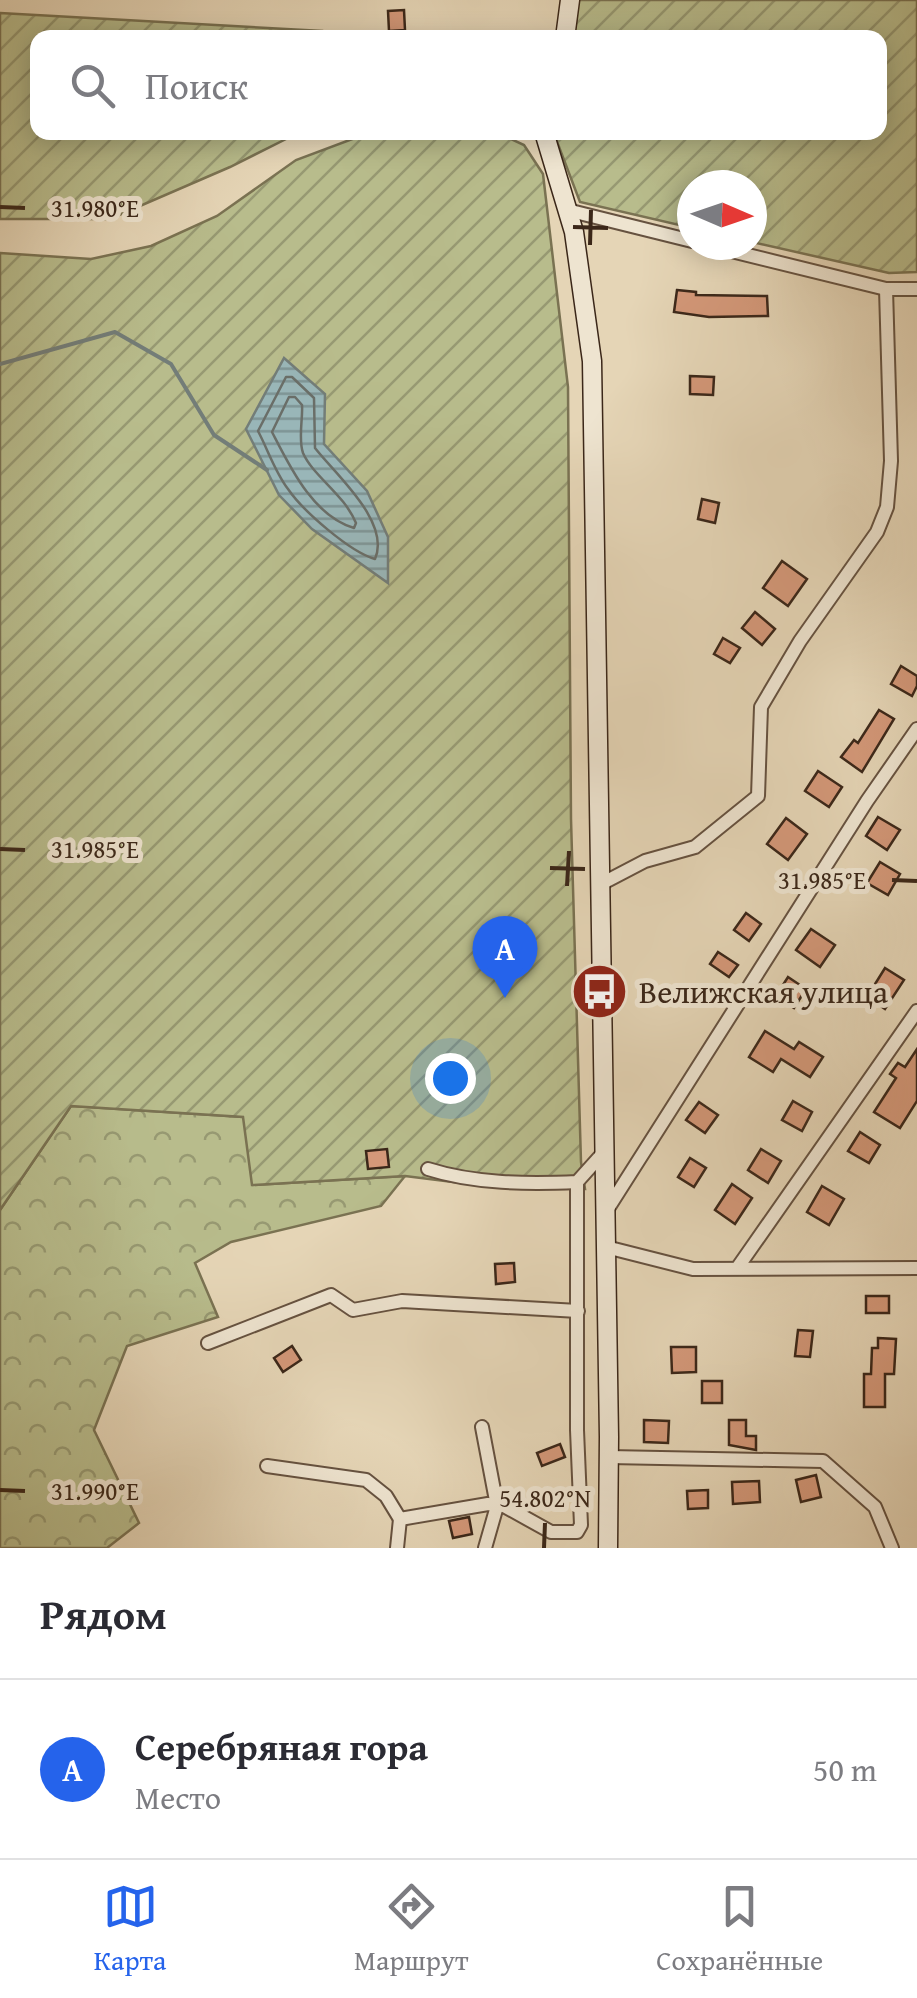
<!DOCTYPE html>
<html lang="ru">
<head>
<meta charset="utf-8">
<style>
  body { margin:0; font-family:"Gentium Book Plus",serif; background:#f7f7f7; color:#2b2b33 }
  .compass { position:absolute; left:677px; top:170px; width:90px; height:90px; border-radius:50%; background:#fff; box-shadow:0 5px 25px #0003; rotate:92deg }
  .you { position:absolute; left:450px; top:1078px; width:35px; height:35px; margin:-25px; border:8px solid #fff; border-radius:50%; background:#1a73e8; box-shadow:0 0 0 15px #1a73e833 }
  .badge { display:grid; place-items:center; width:65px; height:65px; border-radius:50%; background:#2563eb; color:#fff; font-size:32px; font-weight:700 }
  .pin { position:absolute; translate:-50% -82px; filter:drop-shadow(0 2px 5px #0008) }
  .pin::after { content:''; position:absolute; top:52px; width:35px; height:30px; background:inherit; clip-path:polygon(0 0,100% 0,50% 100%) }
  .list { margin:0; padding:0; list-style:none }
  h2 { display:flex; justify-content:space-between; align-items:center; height:130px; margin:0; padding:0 40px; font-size:42px }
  h2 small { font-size:32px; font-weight:400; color:#7c7c81 }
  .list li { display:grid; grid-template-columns:65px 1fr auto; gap:30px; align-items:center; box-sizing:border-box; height:180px; padding:0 40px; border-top:2px solid #e1e1e2 }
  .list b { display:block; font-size:38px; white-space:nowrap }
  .list p { margin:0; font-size:32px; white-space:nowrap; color:#7c7c81 }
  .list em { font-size:32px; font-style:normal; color:#7c7c81 }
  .icon { flex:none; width:55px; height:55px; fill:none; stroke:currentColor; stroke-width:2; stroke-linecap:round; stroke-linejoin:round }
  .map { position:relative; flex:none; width:917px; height:1548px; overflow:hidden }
  .search { position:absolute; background:#fff; box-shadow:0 5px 25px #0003; left:30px; right:30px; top:30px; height:110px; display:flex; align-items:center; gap:25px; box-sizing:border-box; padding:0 35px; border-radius:20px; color:#7c7c81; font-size:38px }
  .sheet { height:310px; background:#fff }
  nav { display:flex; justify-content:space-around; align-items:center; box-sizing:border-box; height:140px; border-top:2px solid #e1e1e2; background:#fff; font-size:28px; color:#7c7c81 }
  nav a { display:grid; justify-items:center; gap:5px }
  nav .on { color:#2563eb }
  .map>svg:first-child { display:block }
  .forest { fill:url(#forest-crowns); stroke:#7a7252; stroke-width:2.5 }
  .garden { fill:url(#garden-furrows); stroke:#7a7252; stroke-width:2.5 }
  .water { fill:url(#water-rules); stroke:#737d78; stroke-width:2.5 }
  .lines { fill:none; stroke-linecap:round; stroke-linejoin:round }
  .shore { stroke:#6a6e68; stroke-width:2.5 }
  .stream { stroke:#737d78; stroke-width:4 }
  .building { fill:#d49879; stroke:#3b2719; stroke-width:2.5 }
  .street-casing { stroke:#665240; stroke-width:16 }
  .secondary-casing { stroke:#3b2719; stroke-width:21 }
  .street { stroke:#eee4d0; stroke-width:12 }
  .secondary { stroke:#eee4d0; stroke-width:18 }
  .ticks { fill:none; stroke:#3b2719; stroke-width:4 }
  .labels { text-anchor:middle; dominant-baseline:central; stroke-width:10; stroke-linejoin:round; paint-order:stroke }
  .poi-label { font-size:32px; fill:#3b2719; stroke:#eee4d0; text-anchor:start }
  .ticks-label { font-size:25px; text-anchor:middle; fill:#3b2719; stroke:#eee4d0; stroke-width:10; stroke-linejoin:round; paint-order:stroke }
</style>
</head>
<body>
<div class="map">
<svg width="917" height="1548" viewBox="0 0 917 1548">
  <defs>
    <pattern id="forest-crowns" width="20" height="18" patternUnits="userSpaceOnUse" patternTransform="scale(2.5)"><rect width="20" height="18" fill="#b8bc8c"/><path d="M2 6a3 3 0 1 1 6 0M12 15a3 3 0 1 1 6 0" fill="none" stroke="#979972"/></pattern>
    <pattern id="garden-furrows" width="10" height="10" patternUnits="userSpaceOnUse" patternTransform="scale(2.5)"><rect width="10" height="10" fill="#b8bc8c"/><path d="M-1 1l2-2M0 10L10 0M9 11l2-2" fill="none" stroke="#979972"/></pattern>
    <pattern id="water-rules" width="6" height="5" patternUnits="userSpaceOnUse" patternTransform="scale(2.5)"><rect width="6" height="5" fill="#99b6b8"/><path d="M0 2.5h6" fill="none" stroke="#7e9495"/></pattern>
  </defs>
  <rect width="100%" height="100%" fill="#e5d5b6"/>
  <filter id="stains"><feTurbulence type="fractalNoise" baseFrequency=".002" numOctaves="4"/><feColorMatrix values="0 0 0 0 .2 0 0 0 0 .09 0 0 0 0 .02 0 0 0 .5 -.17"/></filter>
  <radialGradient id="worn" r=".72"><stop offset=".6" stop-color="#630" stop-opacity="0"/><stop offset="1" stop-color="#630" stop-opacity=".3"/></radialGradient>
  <path class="forest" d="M71,1106l173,11 9,68 152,-9 -24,30 -150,36 -36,21 23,54 -91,29 -33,84 45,93 -32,25h-107v-338z"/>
  <g class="garden">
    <path d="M578,0h339v272l-28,1 -137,-31v-57h-60v43l-112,-26 -24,-63 1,-7h323v-94l-306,-1z"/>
    <path d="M0,13l322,18v6l-284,1v94l260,1 -68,34 -120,52h-110z"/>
    <path d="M496,132l28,13 19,29 25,213 3,432 10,343 4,27 -100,-3 -80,-10 -153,9 -9,-68 -172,-11 -71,104v-957l91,6 60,-13 66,-30 79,-56 59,-22 37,-5z"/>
  </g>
  <path class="water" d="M284,358l41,36 -1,50 43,47 21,46v46l-76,-54 -33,-34 -33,-66z"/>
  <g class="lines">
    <g class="shore">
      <path d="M286,377h6l22,21 1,50c21,27 76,74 60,111 -25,-7 -72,-48 -87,-70 -13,-17 -20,-39 -30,-58z"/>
      <path d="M289,397h6l7,8c1,14 -4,34 1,48 10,23 41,41 53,70l-2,5c-41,-12 -64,-61 -82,-96z"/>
    </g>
    <path class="stream" d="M0,364l115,-32 56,32 43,71 53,35"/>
  </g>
  <g class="building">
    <path d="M404,10l1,20 -16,1 -1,-20z"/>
    <path d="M677,290l19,2v3l71,1 1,20 -59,1 -35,-5z"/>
    <path d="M690,376l24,1 -1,18 -23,-1z"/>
    <path d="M702,499l17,4 -4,20 -17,-4z"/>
    <path d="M782,561l25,18 -19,27 -25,-18z"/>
    <path d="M755,612l20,17 -13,16 -20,-17z"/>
    <path d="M723,638l17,10 -10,15 -16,-9z"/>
    <path d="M901,666l16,10v10l-5,10 -21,-12z"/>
    <path d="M879,710l15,9 -32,53 -21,-15 13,-17 4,3z"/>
    <path d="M818,771l24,16 -13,20 -24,-16z"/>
    <path d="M878,817l22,13 -13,20 -21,-14z"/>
    <path d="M786,818l21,16 -19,26 -21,-16z"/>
    <path d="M880,862l20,12 -12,21 -21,-12z"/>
    <path d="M746,913l15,11 -12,17 -15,-11z"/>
    <path d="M811,929l24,16 -15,22 -24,-17z"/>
    <path d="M718,952l20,13 -9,12 -19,-13z"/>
    <path d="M885,968l19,12 -19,29 -18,-12z"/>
    <path d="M788,977l18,12 -12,19 -18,-12z"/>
    <path d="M765,1031l29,18 5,-7 24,15 -13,20 -29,-18 -8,13 -24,-15z"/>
    <path d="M917,1049v52l-17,27 -26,-16 22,-34 -6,-4 8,-11 7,4z"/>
    <path d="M793,1101l19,11 -10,19 -20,-11z"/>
    <path d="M699,1102l19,13 -13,18 -19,-13z"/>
    <path d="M860,1132l20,13 -11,18 -21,-12z"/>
    <path d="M387,1149l2,18 -21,2 -2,-18z"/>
    <path d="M761,1149l20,12 -13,22 -20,-13z"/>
    <path d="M690,1158l16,10 -12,19 -16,-10z"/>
    <path d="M732,1184l20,14 -17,26 -20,-14z"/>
    <path d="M822,1186l22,13 -15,26 -22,-13z"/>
    <path d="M514,1263l1,19 -19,2 -1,-20z"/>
    <rect x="866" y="1296" width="23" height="17"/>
    <path d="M798,1330l15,1 -3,26 -15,-1z"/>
    <path d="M878,1338l18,1 -2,35h-9v33h-21v-33h7l1,-26h6z"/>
    <path d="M292,1346l9,14 -18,12 -9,-14z"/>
    <path d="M671,1347h25v25l-24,1z"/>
    <rect x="702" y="1381" width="20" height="22"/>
    <path d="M644,1420l25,1 -1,22 -24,-1z"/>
    <path d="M729,1420h17v16h10v14l-27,-5z"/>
    <path d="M560,1444l5,13 -23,9 -5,-13z"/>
    <path d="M816,1475l5,22 -20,5 -5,-22z"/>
    <path d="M759,1481l1,21 -27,2 -1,-22z"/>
    <path d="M708,1490v18l-20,1 -1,-18z"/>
    <path d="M469,1517l3,17 -19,4 -4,-17z"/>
  </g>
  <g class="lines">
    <defs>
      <g id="street">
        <path d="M567,210l125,31"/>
        <path d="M707,245l179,44h31"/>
        <path d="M601,884l44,-23 50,-14 63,-51 3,-89 39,-66 77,-109 10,-25 4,-46 -5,-172"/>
        <path d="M428,1169c47,15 100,15 149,13l27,-30"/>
        <path d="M607,1210l260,-409 50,-72"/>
        <path d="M606,1247l87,22 224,-1"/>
        <path d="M738,1267l179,-256"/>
        <path d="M208,1343l123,-48 22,15 49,-9 176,10"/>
        <path d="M482,1427l15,79 -12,42"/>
        <path d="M609,1457l214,4 52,46 17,41"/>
        <path d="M267,1466l99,14 20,16 14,23 88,-15 16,2 47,26h26l4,-7 -4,-95v-248"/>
        <path d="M397,1548l3,-29"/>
      </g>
      <g id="secondary">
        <path d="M565,38l5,-38"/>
        <path d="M544,132l30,100 18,129 17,1076 -1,111"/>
      </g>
    </defs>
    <use href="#street" class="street-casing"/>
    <use href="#secondary" class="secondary-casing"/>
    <use href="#street" class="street"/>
    <use href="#secondary" class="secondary"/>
  </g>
  <path class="ticks" d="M0,207l25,1M573,227l35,1M590,245l1,-35M0,849l25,1M550,868l35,1M892,880l25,1M567,886l2,-35M0,1490l25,1M544,1548l1,-25"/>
  <defs>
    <symbol id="bus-disc" viewBox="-11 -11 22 22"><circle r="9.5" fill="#8f2418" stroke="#eee4d0"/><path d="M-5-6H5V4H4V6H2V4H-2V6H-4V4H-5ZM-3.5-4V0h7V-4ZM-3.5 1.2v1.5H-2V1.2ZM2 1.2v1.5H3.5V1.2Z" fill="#fff"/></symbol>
  </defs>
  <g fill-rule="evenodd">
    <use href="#bus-disc" x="568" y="960" width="63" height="63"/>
  </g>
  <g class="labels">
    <g class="poi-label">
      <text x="639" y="991">Велижская улица</text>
    </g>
  </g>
  <g class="ticks-label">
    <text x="95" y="217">31.980°E</text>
    <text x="95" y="858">31.985°E</text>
    <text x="822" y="889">31.985°E</text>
    <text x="95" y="1500">31.990°E</text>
    <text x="545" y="1507">54.802°N</text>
  </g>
  <rect width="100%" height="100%" filter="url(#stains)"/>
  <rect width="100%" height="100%" fill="url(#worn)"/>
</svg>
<svg class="compass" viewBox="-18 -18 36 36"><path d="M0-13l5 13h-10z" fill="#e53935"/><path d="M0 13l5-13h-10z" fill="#7c7c81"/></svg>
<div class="you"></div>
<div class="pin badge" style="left:505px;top:998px">A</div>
<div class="search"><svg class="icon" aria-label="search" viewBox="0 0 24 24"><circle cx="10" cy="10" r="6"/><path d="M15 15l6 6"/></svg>Поиск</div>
</div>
<section class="sheet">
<h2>Рядом<small></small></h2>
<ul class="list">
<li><span class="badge">A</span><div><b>Серебряная гора</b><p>Место</p></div><em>50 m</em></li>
</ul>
</section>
<nav>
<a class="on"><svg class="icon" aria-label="map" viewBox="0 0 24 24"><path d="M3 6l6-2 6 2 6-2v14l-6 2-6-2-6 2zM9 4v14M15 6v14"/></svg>Карта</a>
<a><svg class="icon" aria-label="directions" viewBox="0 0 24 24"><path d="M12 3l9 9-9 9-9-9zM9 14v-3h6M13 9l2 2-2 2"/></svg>Маршрут</a>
<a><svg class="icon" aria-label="saved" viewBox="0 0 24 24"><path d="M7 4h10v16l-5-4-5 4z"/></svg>Сохранённые</a>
</nav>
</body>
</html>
